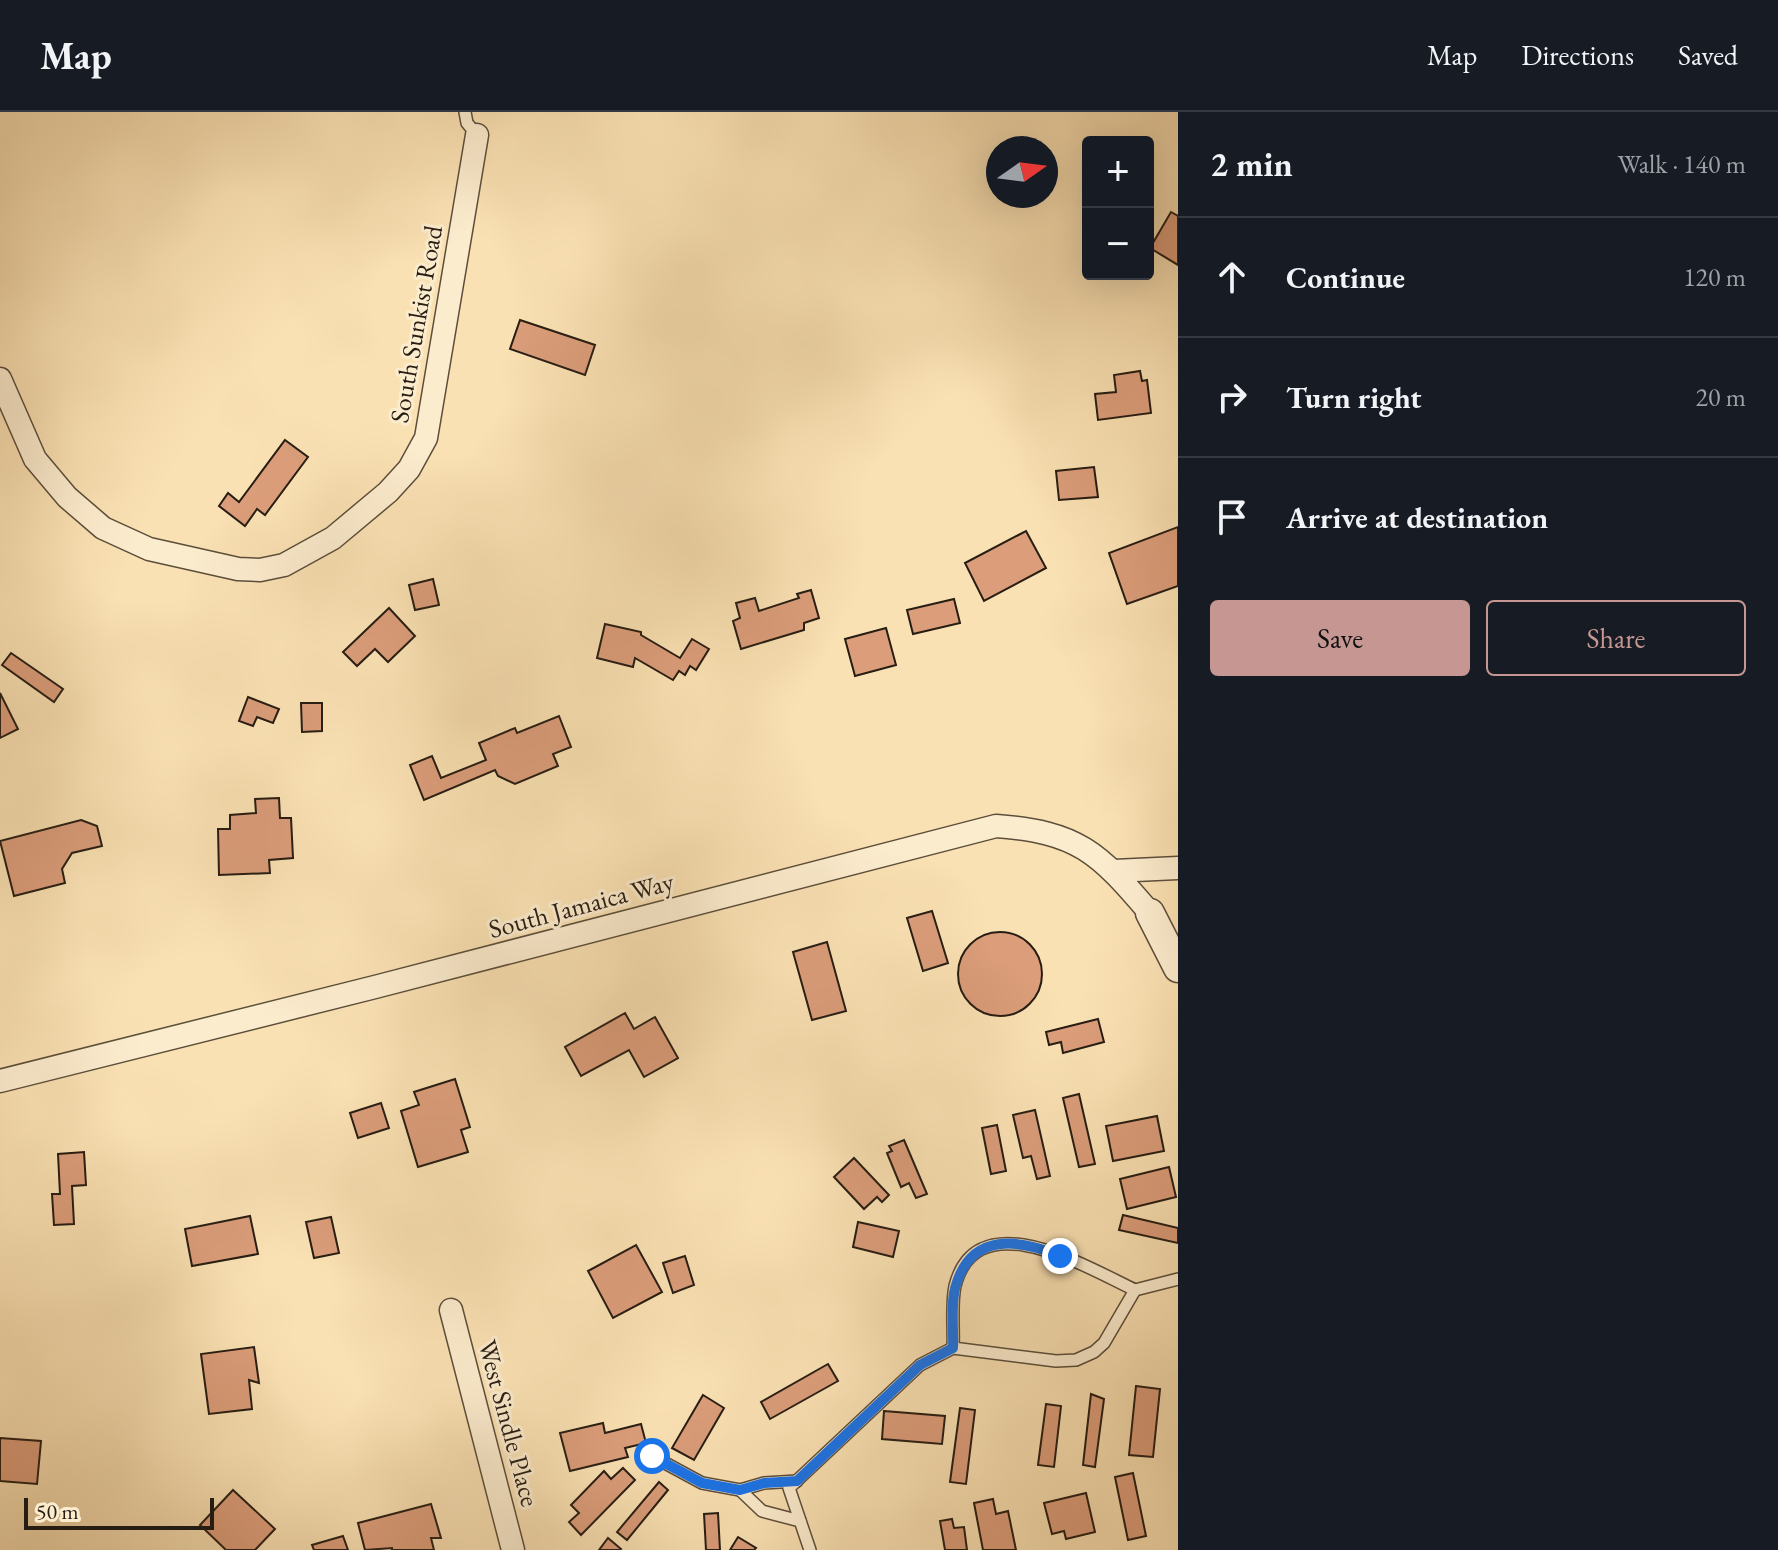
<!DOCTYPE html>
<html lang="en">
<head>
<meta charset="utf-8">
<style>
  body { margin:0; font-family:"EB Garamond",serif; background:#20242c; color:#f1f3f6 }
  .controls { position:absolute; right:24px; top:24px; display:grid; overflow:hidden; border-radius:8px; box-shadow:0 8px 32px #0002 }
  .controls button { width:72px; height:72px; display:grid; place-items:center; padding:0; border:0; border-bottom:2px solid #363941; background:#171b24; color:#f1f3f6; font:40px sans-serif }
  .compass { position:absolute; left:986px; top:24px; width:72px; height:72px; border-radius:50%; background:#171b24; box-shadow:0 8px 32px #0002; rotate:76deg }
  .scale { position:absolute; left:24px; bottom:20px; width:190px; box-sizing:border-box; padding-left:8px; border:4px solid #271d13; border-top:0; font-size:22px; line-height:28px; white-space:nowrap; color:#271d13; -webkit-text-stroke:6px #fcecce; paint-order:stroke }
  .stop { position:absolute; width:24px; height:24px; margin:-18px; border:6px solid #1a73e8; border-radius:50%; background:#fff }
  .stop.end { background:#1a73e8; border-color:#fff; box-shadow:0 2px 8px #0008 }
  .list { margin:0; padding:0; list-style:none }
  h2 { display:flex; justify-content:space-between; align-items:center; height:104px; margin:0; padding:0 32px; font-size:34px }
  h2 small { font-size:26px; font-weight:400; color:#9ea1a6 }
  .list li { display:grid; grid-template-columns:52px 1fr auto; gap:24px; align-items:center; box-sizing:border-box; height:120px; padding:0 32px; border-top:2px solid #363941 }
  .list b { display:block; font-size:30px; white-space:nowrap }
  .list em { font-size:26px; font-style:normal; color:#9ea1a6 }
  .actions { display:flex; gap:16px; padding:24px 32px }
  .actions a { flex:1; padding:18px 0; border:2px solid #c59692; border-radius:8px; text-align:center; font-size:28px; color:#c59692 }
  .actions .main { background:#c59692; color:#111 }
  .icon { flex:none; width:44px; height:44px; fill:none; stroke:currentColor; stroke-width:2; stroke-linecap:round; stroke-linejoin:round }
  .map { position:relative; flex:none; width:1178px; height:1438px; overflow:hidden }
  header { display:flex; align-items:center; gap:48px; box-sizing:border-box; height:112px; padding:0 40px; background:#171b24; border-bottom:2px solid #363941 }
  header strong { font-size:38px }
  nav { display:flex; gap:44px; margin-inline-start:auto; font-size:28px }
  main { display:flex }
  aside { flex:1; background:#171b24 }
  .map>svg:first-child { display:block }
  .building { fill:#db9d7a; stroke:#271d13; stroke-width:2 }
  .lines { fill:none; stroke-linecap:round; stroke-linejoin:round }
  .service-casing { stroke:#5c4e3b; stroke-width:14 }
  .minor-casing { stroke:#5c4e3b; stroke-width:25 }
  .tertiary-casing { stroke:#5c4e3b; stroke-width:31 }
  .service { stroke:#fcecce; stroke-width:11 }
  .minor { stroke:#fcecce; stroke-width:22 }
  .tertiary { stroke:#fcecce; stroke-width:28 }
  .route { stroke:#1a73e8; stroke-width:10 }
  .labels { text-anchor:middle; dominant-baseline:central; stroke-width:6; stroke-linejoin:round; paint-order:stroke }
  .street-label { font-size:26px; fill:#271d13; stroke:#fcecce }
</style>
</head>
<body>
<header>
<strong>Map</strong>
<nav><a>Map</a><a>Directions</a><a>Saved</a></nav>
</header>
<main>
<div class="map">
<svg width="1178" height="1438" viewBox="0 0 1178 1438">
  <rect width="100%" height="100%" fill="#fae1b3"/>
  <filter id="stains"><feTurbulence type="fractalNoise" baseFrequency=".0025" numOctaves="4"/><feColorMatrix values="0 0 0 0 .2 0 0 0 0 .09 0 0 0 0 .02 0 0 0 .5 -.17"/></filter>
  <radialGradient id="worn" r=".72"><stop offset=".6" stop-color="#630" stop-opacity="0"/><stop offset="1" stop-color="#630" stop-opacity=".3"/></radialGradient>
  <g class="building">
    <path d="M1171,100l7,4v49l-28,-17z"/>
    <path d="M520,208l75,25 -10,30 -75,-26z"/>
    <path d="M1140,259l2,10 5,-1 4,33 -53,7 -3,-26 21,-2 -2,-17z"/>
    <path d="M285,328l23,17 -43,58 -8,-6 -12,17 -26,-20 9,-13 11,9z"/>
    <path d="M1094,355l4,30 -39,3 -3,-29z"/>
    <path d="M1178,415v59l-51,18 -18,-51z"/>
    <path d="M1026,419l20,37 -62,33 -19,-38z"/>
    <path d="M433,467l6,26 -24,5 -6,-25z"/>
    <path d="M811,478l8,28 -15,5v7l-63,19 -8,-28 7,-3 -4,-15 19,-5 4,13 40,-13 -2,-4z"/>
    <path d="M954,487l6,24 -47,11 -6,-24z"/>
    <path d="M389,496l26,28 -27,26 -13,-13 -18,17 -14,-14z"/>
    <path d="M605,512l36,8v3l39,23 12,-19 17,10 -13,21 -6,-4 -5,9 -6,-4 -6,9 -38,-22 -2,9 -36,-9z"/>
    <path d="M886,516l10,37 -41,11 -10,-37z"/>
    <path d="M11,541l52,36 -9,13 -52,-37z"/>
    <path d="M0,581l18,36 -18,9z"/>
    <path d="M248,585l31,12 -6,14 -16,-6 -4,9 -14,-5z"/>
    <path d="M301,591h21v28l-20,1z"/>
    <path d="M559,604l12,31 -18,7 5,12 -43,18 -17,-8 -3,-6 -71,30 -14,-35 22,-9 9,22 45,-18 -7,-17 36,-15 2,5z"/>
    <path d="M279,686l1,20h11l2,40 -24,2 1,13 -51,2 -1,-46h12v-14l26,-2 -1,-14z"/>
    <path d="M81,708l16,6 5,20 -30,7 -10,16 3,14 -51,13 -14,-55z"/>
    <path d="M932,799l16,52 -25,8 -16,-53z"/>
    <circle cx="1000" cy="862" r="42"/>
    <path d="M827,830l19,69 -34,9 -19,-68z"/>
    <path d="M625,901l9,16 21,-12 23,41 -34,19 -15,-27 -48,26 -16,-29z"/>
    <path d="M1098,907l6,23 -41,11 -2,-11 -12,3 -3,-13z"/>
    <path d="M455,967l15,48 -9,3 7,22 -50,15 -17,-56 18,-6 -5,-13z"/>
    <path d="M1079,982l16,70 -16,3 -16,-69z"/>
    <path d="M381,991l8,25 -31,10 -8,-25z"/>
    <path d="M1035,998l15,66 -13,3 -6,-23 -8,2 -10,-43z"/>
    <path d="M1157,1004l7,35 -51,10 -7,-35z"/>
    <path d="M997,1013l9,46 -15,3 -9,-46z"/>
    <path d="M904,1028l23,54 -11,4 -7,-15 -8,4 -14,-34 5,-2 -3,-5z"/>
    <path d="M84,1040l2,33 -14,1 2,38 -20,1 -2,-31h8l-2,-40z"/>
    <path d="M854,1046l35,37 -7,7 -5,-5 -13,12 -30,-32z"/>
    <path d="M1169,1055l7,30 -49,12 -7,-30z"/>
    <path d="M1123,1103l55,13v15l-59,-13z"/>
    <path d="M250,1104l8,38 -66,12 -7,-37z"/>
    <path d="M331,1105l8,36 -25,5 -8,-36z"/>
    <path d="M858,1110l41,9 -6,26 -40,-10z"/>
    <path d="M636,1133l26,47 -49,26 -25,-47z"/>
    <path d="M685,1144l9,29 -21,8 -10,-30z"/>
    <path d="M254,1235l5,36 -10,-3 3,29 -43,5 -8,-60z"/>
    <path d="M828,1252l10,17 -68,38 -9,-17z"/>
    <path d="M1136,1274l24,3 -7,68 -24,-2z"/>
    <path d="M1091,1282l13,5 -9,68 -12,-2z"/>
    <path d="M703,1283l21,13 -30,52 -22,-12z"/>
    <path d="M1046,1292l15,2 -7,61 -16,-2z"/>
    <path d="M960,1296l15,2 -9,74 -16,-2z"/>
    <path d="M884,1299l61,5 -3,28 -60,-5z"/>
    <path d="M603,1311l2,10 36,-9 5,19 -21,5 3,9 -58,14 -10,-38z"/>
    <path d="M0,1326l41,3 -4,43 -37,-3z"/>
    <path d="M623,1356l12,12 -54,55 -12,-13 10,-9 -8,-8 33,-34 7,8z"/>
    <path d="M1133,1361l13,63 -18,4 -13,-63z"/>
    <path d="M659,1370l9,8 -41,50 -10,-8z"/>
    <path d="M233,1378l42,39 -20,21h-29l-26,-25z"/>
    <path d="M1086,1381l9,39 -29,7 -2,-8 -12,3 -8,-31z"/>
    <path d="M993,1387l3,15 12,-3 8,39h-33l-9,-47z"/>
    <path d="M431,1392l10,34h-10l3,12h-42v-2l-27,2 -7,-27z"/>
    <path d="M718,1401l2,37h-14l-2,-36z"/>
    <path d="M952,1407l2,9 10,-1 3,23h-22l-5,-29z"/>
    <path d="M343,1424l5,14h-34l-2,-5z"/>
    <path d="M738,1425l18,11 -2,2h-24z"/>
    <path d="M608,1426l13,11 -1,1h-21z"/>
  </g>
  <g class="lines">
    <defs>
      <g id="service">
        <path d="M465,0l2,11 10,12"/>
        <path d="M953,1236c1,-19 -2,-44 2,-62 22,-86 133,-18 180,4"/>
        <path d="M652,1344l50,27 38,7"/>
        <path d="M797,1369l-33,2 -24,7 22,21 38,10"/>
        <path d="M810,1438l-21,-62 131,-123 33,-17 103,13 20,-1 18,-8 10,-9 31,-53 43,-11"/>
      </g>
      <g id="minor">
        <path d="M0,267l35,80 32,38 36,31 46,21 89,20 22,1 24,-5 49,-27 55,-46 21,-23 17,-31 51,-303"/>
        <path d="M1114,759l64,-3"/>
        <path d="M0,969l375,-94 621,-161c82,6 102,26 154,87"/>
        <path d="M451,1198l62,240"/>
      </g>
      <path id="tertiary" d="M1150,801l28,55"/>
    </defs>
    <use href="#service" class="service-casing"/>
    <use href="#minor" class="minor-casing"/>
    <use href="#tertiary" class="tertiary-casing"/>
    <use href="#service" class="service"/>
    <use href="#minor" class="minor"/>
    <use href="#tertiary" class="tertiary"/>
  </g>
  <g class="lines">
    <path class="route" d="M652,1344l50,27 38,7 24,-7 33,-2 123,-116 33,-17c1,-19 -3,-45 3,-63 16,-53 63,-46 104,-29"/>
  </g>
  <g class="labels">
    <g class="street-label">
      <text transform="translate(416 212) rotate(-80)">South Sunkist Road</text>
      <text transform="translate(581 793) rotate(-15)">South Jamaica Way</text>
      <text transform="translate(509 1311) rotate(75)">West Sindle Place</text>
    </g>
  </g>
  <rect width="100%" height="100%" filter="url(#stains)"/>
  <rect width="100%" height="100%" fill="url(#worn)"/>
</svg>
<div class="controls">
<button>+</button>
<button>−</button>
</div>
<svg class="compass" viewBox="-18 -18 36 36"><path d="M0-13l5 13h-10z" fill="#e53935"/><path d="M0 13l5-13h-10z" fill="#9ea1a6"/></svg>
<div class="scale">50 m</div>
<div class="stop" style="left:652px;top:1344px"></div>
<div class="stop end" style="left:1060px;top:1144px"></div>
</div>
<aside>
<h2>2 min<small>Walk · 140 m</small></h2>
<ul class="list">
<li><svg class="icon" aria-label="ahead" viewBox="0 0 24 24"><path d="M12 20V5M6 11l6-6 6 6"/></svg><div><b>Continue</b></div><em>120 m</em></li>
<li><svg class="icon" aria-label="right" viewBox="0 0 24 24"><path d="M7 20v-9h11M14 6l5 5-5 5"/></svg><div><b>Turn right</b></div><em>20 m</em></li>
<li><svg class="icon" aria-label="arrive" viewBox="0 0 24 24"><path d="M6 21V4h12l-3 4 3 4H6"/></svg><div><b>Arrive at destination</b></div></li>
</ul>
<div class="actions"><a class="main">Save</a><a>Share</a></div>
</aside>
</main>
</body>
</html>
